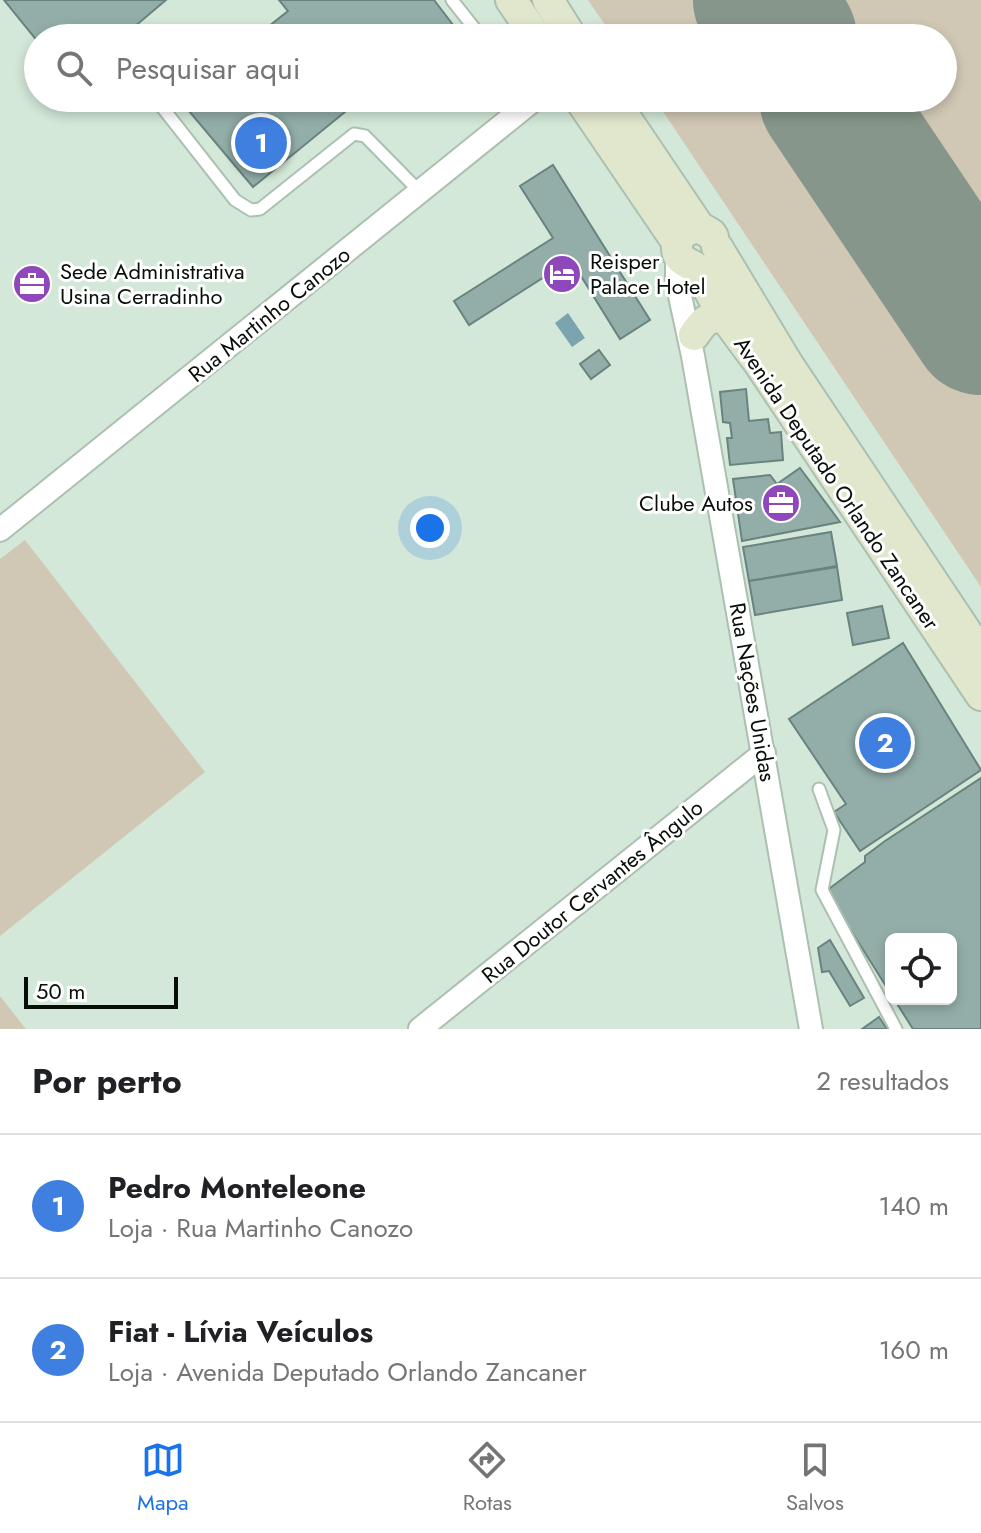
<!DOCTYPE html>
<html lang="pt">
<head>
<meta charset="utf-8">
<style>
  body { margin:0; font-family:Jost,sans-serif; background:#f2f2f2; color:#202124 }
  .controls { position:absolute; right:24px; bottom:24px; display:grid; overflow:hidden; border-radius:12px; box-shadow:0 4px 12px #0003 }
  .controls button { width:72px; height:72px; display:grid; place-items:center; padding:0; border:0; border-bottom:2px solid #e0e0e0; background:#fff; color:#202124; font:40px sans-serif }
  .scale { position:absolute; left:24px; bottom:20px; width:154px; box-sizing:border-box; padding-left:8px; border:4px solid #070e09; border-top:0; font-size:22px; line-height:28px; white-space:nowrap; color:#070e09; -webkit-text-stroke:6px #fff; paint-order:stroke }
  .you { position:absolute; left:430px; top:528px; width:28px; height:28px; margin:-20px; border:6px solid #fff; border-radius:50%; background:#1a73e8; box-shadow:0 0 0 12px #1a73e833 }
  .badge { display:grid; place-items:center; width:52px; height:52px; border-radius:50%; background:#1a73e8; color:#fff; font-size:26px; font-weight:700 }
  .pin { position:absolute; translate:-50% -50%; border:4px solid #fff; box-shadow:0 2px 8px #0006 }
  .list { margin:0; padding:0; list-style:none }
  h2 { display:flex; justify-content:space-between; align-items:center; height:104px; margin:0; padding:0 32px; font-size:34px }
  h2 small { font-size:26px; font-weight:400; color:#757577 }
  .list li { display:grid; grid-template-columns:52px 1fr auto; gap:24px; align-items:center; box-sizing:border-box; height:144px; padding:0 32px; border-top:2px solid #e0e0e0 }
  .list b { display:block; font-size:30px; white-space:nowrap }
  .list p { margin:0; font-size:26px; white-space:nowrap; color:#757577 }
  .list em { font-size:26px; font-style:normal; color:#757577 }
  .icon { flex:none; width:44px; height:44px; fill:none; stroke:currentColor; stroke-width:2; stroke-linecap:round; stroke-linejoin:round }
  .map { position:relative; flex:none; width:981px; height:1029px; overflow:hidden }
  .search { position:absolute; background:#fff; box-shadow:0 4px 12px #0003; left:24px; right:24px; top:24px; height:88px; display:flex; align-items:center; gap:20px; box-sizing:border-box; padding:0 28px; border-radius:44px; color:#757577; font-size:30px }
  .sheet { height:392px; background:#fff }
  nav { display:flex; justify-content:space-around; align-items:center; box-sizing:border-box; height:112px; border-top:2px solid #e0e0e0; background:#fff; font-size:22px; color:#757577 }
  nav a { display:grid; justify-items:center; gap:4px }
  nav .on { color:#1a73e8 }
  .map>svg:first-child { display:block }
  .green { fill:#d0c8b4 }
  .water { fill:#7ca4ae }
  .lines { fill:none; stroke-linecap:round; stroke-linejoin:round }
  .runway { stroke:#86968a; stroke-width:138 }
  .building { fill:#93aea9; stroke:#69837f; stroke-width:2 }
  .service-casing { stroke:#acc0b1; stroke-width:15 }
  .minor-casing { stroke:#acc0b1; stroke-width:26 }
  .secondary-casing { stroke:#acc0b1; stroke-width:34 }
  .service { stroke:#fff; stroke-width:11 }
  .minor { stroke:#fff; stroke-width:22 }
  .secondary { stroke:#e0e7cc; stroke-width:30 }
  .labels { text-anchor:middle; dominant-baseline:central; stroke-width:6; stroke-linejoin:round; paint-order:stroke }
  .poi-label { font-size:22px; fill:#070e09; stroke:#fff; text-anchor:start }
  .street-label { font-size:22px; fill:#070e09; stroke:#fff }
</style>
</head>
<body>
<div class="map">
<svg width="981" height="1029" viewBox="0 0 981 1029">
  <rect width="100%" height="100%" fill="#d3e8d8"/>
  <g class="green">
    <path d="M588,0h129l25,38h-128z"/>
    <path d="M806,0h175v263l-110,-165h72v-60h-112z"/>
    <path d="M654,98h129l198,295v194z"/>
    <path d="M25,540l180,232 -205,164v-377z"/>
    <path d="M0,996l26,33h-26z"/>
  </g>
  <path class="water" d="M568,313l17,25 -13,9 -17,-24z"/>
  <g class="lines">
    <g class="runway">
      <path d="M762,0l26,38"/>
      <path d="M828,98l153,228"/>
    </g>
  </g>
  <g class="building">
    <path d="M4,0h162l-45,38h-83v4z"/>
    <path d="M279,0h155l29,38h-209l34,-27z"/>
    <path d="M178,98h184l-109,89z"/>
    <path d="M553,165l97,155 -30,19 -49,-79 -102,65 -15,-24 99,-63 -33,-52z"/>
    <path d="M599,350l11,15 -19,14 -11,-15z"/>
    <path d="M746,389l3,32 19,-2 2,14 11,-1 2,28 -53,5 -3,-27h5l-2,-15 -7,-1 -3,-30z"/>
    <path d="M800,468l40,54 -98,19 -9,-62 37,-4 7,9z"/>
    <path d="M831,532l6,34 -88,15 -6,-34z"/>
    <path d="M837,567l5,33 -87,15 -6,-34z"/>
    <path d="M882,606l7,32 -36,7 -6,-32z"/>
    <path d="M903,643l78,127 -121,81 -26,-39 12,-8 -57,-85z"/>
    <path d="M981,778v251h-68l-19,-30h57v-60h-60v55l-65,-103 39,-29v-6l20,-15z"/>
    <path d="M830,940l34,58 -14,8 -21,-35 -7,1 -4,-24z"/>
    <path d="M879,1017l8,12h-25z"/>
  </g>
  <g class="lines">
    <defs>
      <g id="service">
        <path d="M452,0l30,38"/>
        <path d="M155,98l80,102 16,10 9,-1 94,-75 11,2 55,56"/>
        <path d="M819,789l15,41 -12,60 74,139"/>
      </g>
      <g id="minor">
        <path d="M677,248v34l16,74 118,673"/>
        <path d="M0,530l536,-432"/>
        <path d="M420,1029l344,-276"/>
      </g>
      <g id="secondary">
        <path d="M511,0l26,38"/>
        <path d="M548,0l24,38"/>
        <path d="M579,98l98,144"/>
        <path d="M612,98l87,129 12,7 2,3"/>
        <path d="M699,227c-11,2 -22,7 -22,19 -1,14 10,16 19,22 5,4 9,16 13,22 14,26 32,49 50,73l222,332"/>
        <path d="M717,247l70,116 194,291"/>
        <path d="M694,335c9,-13 14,-20 31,-17"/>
      </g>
    </defs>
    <use href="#service" class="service-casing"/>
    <use href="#minor" class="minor-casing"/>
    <use href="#secondary" class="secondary-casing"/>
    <use href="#service" class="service"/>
    <use href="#minor" class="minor"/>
    <use href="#secondary" class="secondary"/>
  </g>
  <defs>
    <symbol id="hotel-disc" viewBox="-11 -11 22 22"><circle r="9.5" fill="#8e48bb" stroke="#fff"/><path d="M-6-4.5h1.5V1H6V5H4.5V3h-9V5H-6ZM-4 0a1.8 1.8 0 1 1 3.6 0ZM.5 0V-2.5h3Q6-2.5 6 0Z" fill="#fff"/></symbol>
    <symbol id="office-disc" viewBox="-11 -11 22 22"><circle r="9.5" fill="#8e48bb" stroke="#fff"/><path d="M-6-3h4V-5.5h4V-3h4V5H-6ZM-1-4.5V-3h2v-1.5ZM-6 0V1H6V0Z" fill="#fff"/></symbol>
  </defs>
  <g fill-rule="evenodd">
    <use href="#hotel-disc" x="540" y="252" width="44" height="44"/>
    <use href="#office-disc" x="10" y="262" width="44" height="44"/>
    <use href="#office-disc" x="759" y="481" width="44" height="44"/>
  </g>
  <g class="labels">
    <g class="poi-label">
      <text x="590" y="261">Reisper<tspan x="590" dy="25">Palace Hotel</tspan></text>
      <text x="60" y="271">Sede Administrativa<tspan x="60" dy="25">Usina Cerradinho</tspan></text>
      <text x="753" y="503" text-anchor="end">Clube Autos</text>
    </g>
    <g class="street-label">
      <text transform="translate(269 314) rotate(-39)">Rua Martinho Canozo</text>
      <text transform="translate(837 483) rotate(56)">Avenida Deputado Orlando Zancaner</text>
      <text transform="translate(753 692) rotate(80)">Rua Nações Unidas</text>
      <text transform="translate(592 891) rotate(-39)">Rua Doutor Cervantes Ângulo</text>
    </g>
  </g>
</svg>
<div class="controls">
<button><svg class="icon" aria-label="locate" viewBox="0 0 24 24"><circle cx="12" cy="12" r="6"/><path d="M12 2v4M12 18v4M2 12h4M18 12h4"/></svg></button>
</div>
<div class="scale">50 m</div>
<div class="you"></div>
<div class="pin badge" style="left:261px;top:143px;background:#3f7fe0">1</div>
<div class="pin badge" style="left:885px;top:743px;background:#3f7fe0">2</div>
<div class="search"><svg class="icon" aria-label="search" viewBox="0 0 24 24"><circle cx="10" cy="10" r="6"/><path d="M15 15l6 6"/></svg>Pesquisar aqui</div>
</div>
<section class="sheet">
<h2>Por perto<small>2 resultados</small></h2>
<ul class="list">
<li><span class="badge" style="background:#3f7fe0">1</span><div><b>Pedro Monteleone</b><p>Loja · Rua Martinho Canozo</p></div><em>140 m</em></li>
<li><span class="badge" style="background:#3f7fe0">2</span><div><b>Fiat - Lívia Veículos</b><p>Loja · Avenida Deputado Orlando Zancaner</p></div><em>160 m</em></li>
</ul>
</section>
<nav>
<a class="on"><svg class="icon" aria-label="map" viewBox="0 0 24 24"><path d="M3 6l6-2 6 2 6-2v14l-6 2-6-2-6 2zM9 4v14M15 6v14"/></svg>Mapa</a>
<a><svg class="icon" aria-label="directions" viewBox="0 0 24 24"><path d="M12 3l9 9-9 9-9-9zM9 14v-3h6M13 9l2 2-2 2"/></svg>Rotas</a>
<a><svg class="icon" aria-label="saved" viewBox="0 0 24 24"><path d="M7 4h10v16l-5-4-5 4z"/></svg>Salvos</a>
</nav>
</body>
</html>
